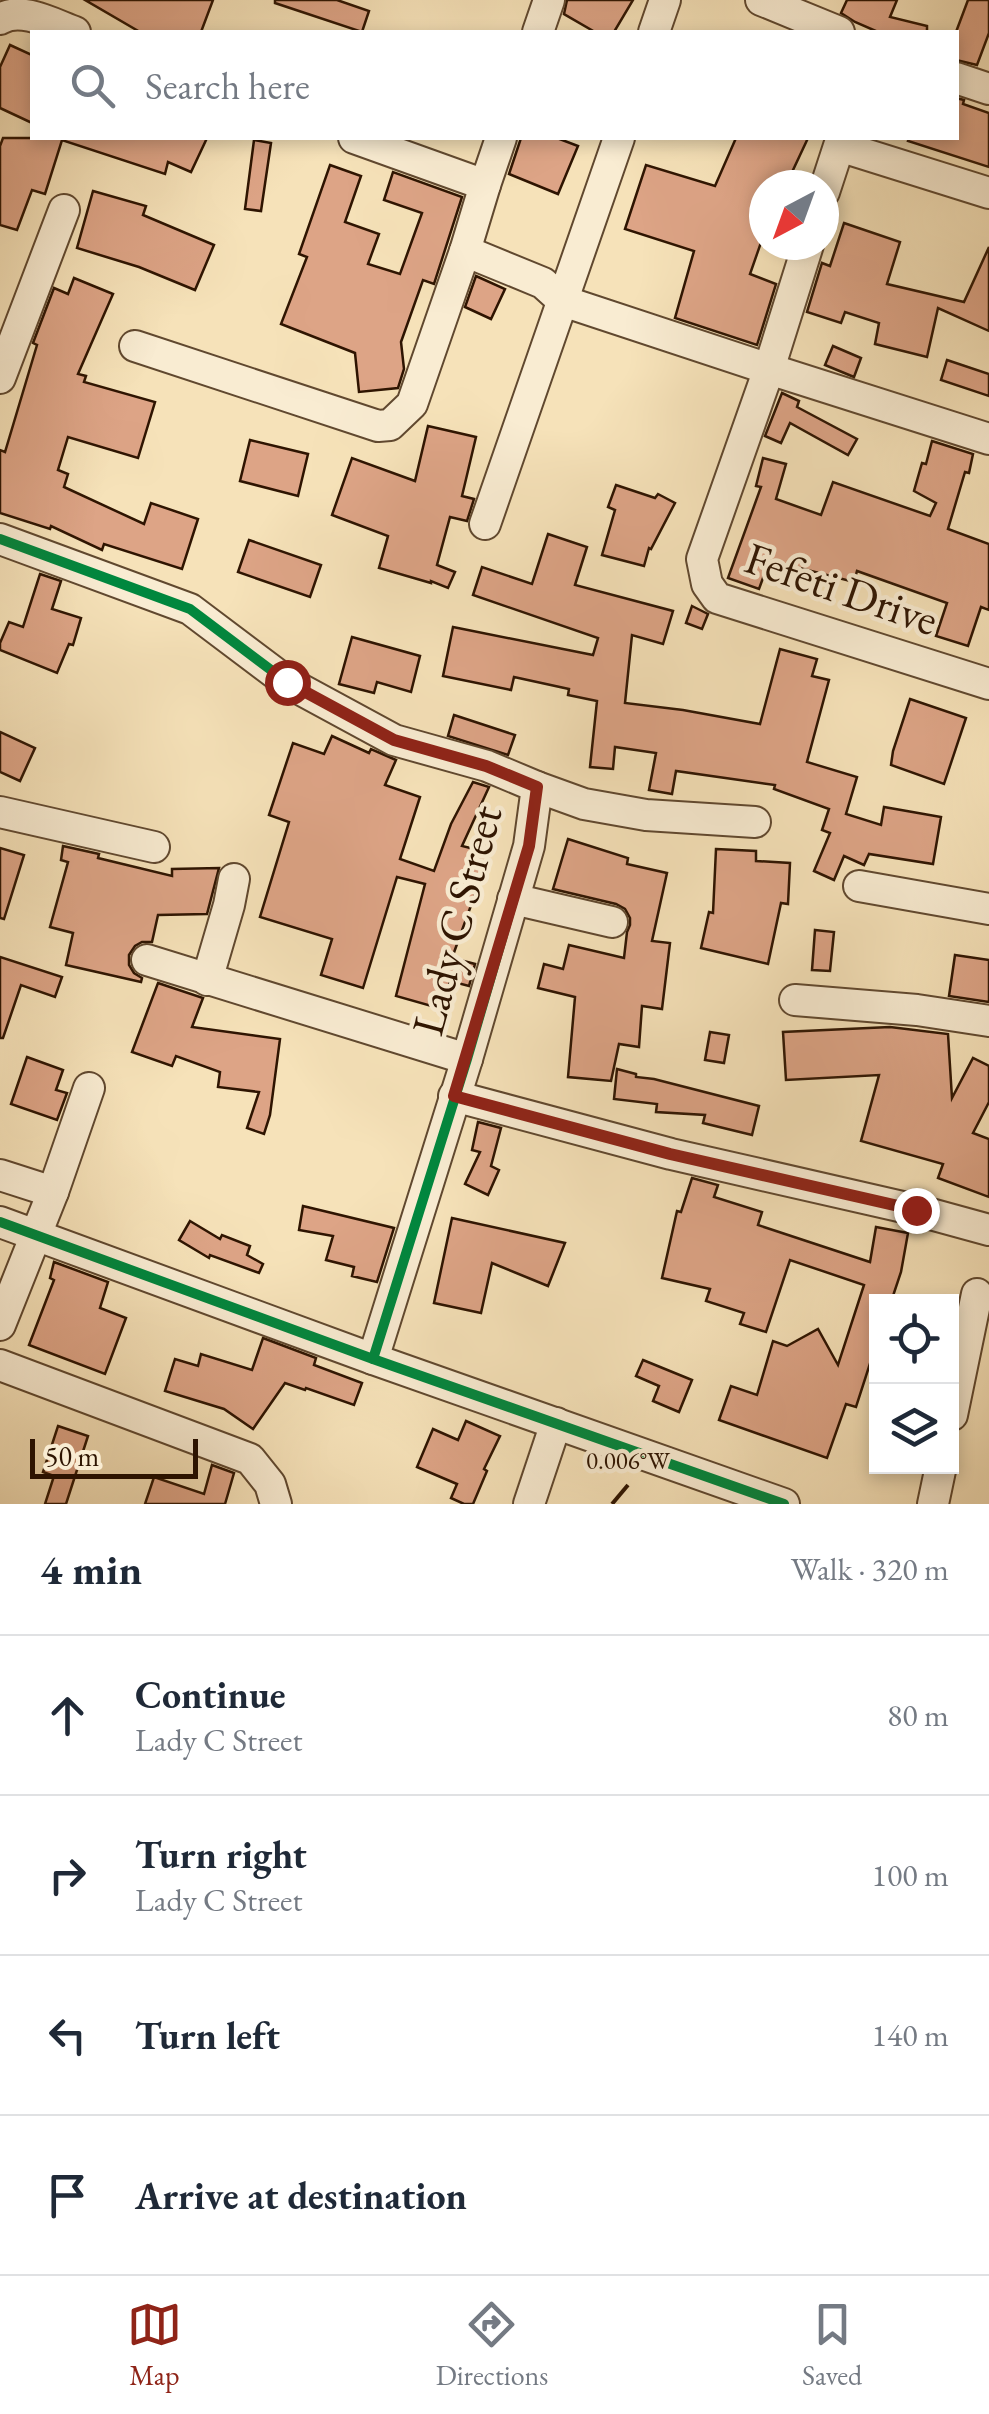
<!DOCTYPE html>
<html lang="en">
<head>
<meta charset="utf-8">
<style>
  body { margin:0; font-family:"EB Garamond",serif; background:#f2f2f3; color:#1f2937 }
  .controls { position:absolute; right:30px; bottom:30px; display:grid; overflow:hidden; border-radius:0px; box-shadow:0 5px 15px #0003 }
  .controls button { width:90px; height:90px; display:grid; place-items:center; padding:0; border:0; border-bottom:2px solid #e0e1e3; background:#fff; color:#1f2937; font:50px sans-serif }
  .compass { position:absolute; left:749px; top:170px; width:90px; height:90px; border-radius:50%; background:#fff; box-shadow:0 5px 15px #0003; rotate:221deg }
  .scale { position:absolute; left:30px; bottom:25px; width:168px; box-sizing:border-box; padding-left:10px; border:5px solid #2e1401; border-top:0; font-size:28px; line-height:35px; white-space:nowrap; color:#2e1401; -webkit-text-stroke:8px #f9ecd2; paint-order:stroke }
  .stop { position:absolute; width:30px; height:30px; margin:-22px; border:8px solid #8f2418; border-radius:50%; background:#fff }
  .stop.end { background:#8f2418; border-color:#fff; box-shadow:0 2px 10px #0008 }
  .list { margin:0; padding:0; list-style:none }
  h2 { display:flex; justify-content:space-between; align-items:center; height:130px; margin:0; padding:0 40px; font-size:42px }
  h2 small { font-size:32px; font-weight:400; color:#747a83 }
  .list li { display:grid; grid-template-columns:65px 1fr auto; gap:30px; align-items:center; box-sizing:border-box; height:160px; padding:0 40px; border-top:2px solid #e0e1e3 }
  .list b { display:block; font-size:38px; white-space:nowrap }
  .list p { margin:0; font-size:32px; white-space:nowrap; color:#747a83 }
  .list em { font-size:32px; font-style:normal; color:#747a83 }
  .icon { flex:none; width:55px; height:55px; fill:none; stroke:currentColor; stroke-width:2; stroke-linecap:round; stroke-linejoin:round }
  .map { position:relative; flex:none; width:989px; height:1504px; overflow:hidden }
  .search { position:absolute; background:#fff; box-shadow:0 5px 15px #0003; left:30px; right:30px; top:30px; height:110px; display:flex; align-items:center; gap:25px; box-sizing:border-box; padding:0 35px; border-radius:0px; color:#747a83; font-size:38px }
  .sheet { height:770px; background:#fff }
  nav { display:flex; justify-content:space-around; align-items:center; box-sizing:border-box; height:140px; border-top:2px solid #e0e1e3; background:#fff; font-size:28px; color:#747a83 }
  nav a { display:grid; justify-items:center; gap:5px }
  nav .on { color:#8f2418 }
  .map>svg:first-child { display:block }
  .building { fill:#dda486; stroke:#2e1401; stroke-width:2.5 }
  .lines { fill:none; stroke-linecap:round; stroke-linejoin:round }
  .minor-casing { stroke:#60482f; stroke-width:34 }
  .minor { stroke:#f9ecd2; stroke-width:30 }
  .cycleway-casing { stroke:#f9ecd2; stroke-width:16 }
  .cycleway { stroke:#00873e; stroke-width:10 }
  .route { stroke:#8f2418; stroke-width:12 }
  .ticks { fill:none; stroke:#2e1401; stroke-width:4 }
  .labels { text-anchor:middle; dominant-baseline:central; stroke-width:9; stroke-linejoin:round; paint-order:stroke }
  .street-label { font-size:45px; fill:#2e1401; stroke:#f9ecd2 }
  .ticks-label { font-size:25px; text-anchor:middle; fill:#2e1401; stroke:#f9ecd2; stroke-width:9; stroke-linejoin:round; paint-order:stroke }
</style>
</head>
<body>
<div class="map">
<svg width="989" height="1504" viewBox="0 0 989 1504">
  <rect width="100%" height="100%" fill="#f6e2b9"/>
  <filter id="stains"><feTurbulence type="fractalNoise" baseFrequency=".002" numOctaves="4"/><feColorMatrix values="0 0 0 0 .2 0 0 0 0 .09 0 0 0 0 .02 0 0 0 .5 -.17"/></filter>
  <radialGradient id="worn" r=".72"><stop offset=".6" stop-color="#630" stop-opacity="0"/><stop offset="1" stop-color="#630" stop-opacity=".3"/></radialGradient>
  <g class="building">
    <path d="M85,0h128l-12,32h-61z"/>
    <path d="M275,0h62l32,11 -7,21 -87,-29z"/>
    <path d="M567,0h66l-19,32h-19l-31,-18z"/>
    <path d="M847,0h50l-7,17 37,9v6h-49l-23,-10 -14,-9z"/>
    <path d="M968,0h21v33l-12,32 -21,-5v-28z"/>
    <path d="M10,45l22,10v68l-32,-15v-41z"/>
    <path d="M956,98l8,2 -1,4 26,9v54l-81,-26 1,-3h47z"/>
    <path d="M3,138h204l-16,34 -23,-10 -3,12 -103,-34 -17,54 -13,-4 -15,40 -17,-5v-79z"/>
    <path d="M521,138h36l21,8 -20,48 -49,-20z"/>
    <path d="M736,138h72l-22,47h-22v49l-14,40 26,10 -19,61 -82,-27 19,-67 -69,-22 21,-64 69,21z"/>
    <path d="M254,140l17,3 -10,68 -16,-2z"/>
    <path d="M330,165l31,11 -16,46 34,12 -11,30 32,10 22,-61 -38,-13 9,-28 69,25 -28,87 -11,-4 -22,62 3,27 -6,19 -39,4 -4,-39 -74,-29 26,-67 -8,-3z"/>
    <path d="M93,191l53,15 -3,9 71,30 -19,45 -56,-23 -62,-19z"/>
    <path d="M844,223l56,19 -13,42 77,18 25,-55v84l-51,-23 -11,49 -52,-13 4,-21 -34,-11 -4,11 -34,-11 15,-49 8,3z"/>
    <path d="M476,276l29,13 -14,30 -26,-12z"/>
    <path d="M74,278l39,16 -35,80 8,2 -2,6 71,20 -17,56 -70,-21 -10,33 10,4 -4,13 80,37 7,-21 47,16 -16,50 -78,-25 -2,6 -51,-24 -1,3 -50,-16v-63l5,2 32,-107 -4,-2 21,-55 14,6z"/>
    <path d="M833,346l28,12 -7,19 -29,-12z"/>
    <path d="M947,360l42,14v22l-48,-16z"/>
    <path d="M782,393l17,8 -2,6 60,32 -9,16 -58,-32 -9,20 -16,-7z"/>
    <path d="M428,426l48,11 -14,59 12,3 -7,22 -17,-4 -13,48 18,7 -7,16 -17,-7v2l-52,-15 9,-32 -56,-21 20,-57 63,23z"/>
    <path d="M250,440l58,14 -10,42 -58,-15z"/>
    <path d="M932,441l41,13 -4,19 -4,-1 -17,57 41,15v66l-8,-3 -13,39 -32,-10 11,-33 -90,-32 -3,11 -66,-17 -3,9 -18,-7 -8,22 -31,-11 33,-91 -5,-1 7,-28 23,6 -10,35 45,16 12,-33 97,34 6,-13 -22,-12 8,-28 4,1z"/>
    <path d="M616,485l39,13 3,-4 17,9 -24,46 -2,-1 -5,18 -42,-11 13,-45 -7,-3z"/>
    <path d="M548,534l39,13 -12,38 98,26 -10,33 -31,-9 -7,68 58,7 77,14 20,-75 37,10 -5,17 17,4 -22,82 50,15 -11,37 35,11 3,-18 57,10 -8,47 -64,-10 -5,11 -20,-9 -10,24 -20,-9 16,-38 -8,-3 7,-21 -55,-20 1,-4 -99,-14 -4,23 -23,-4 7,-37 -41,-6 -2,22 -23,-2 7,-66 -29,-6 1,-6 -55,-12 -3,13 -68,-14 10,-49 140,28 5,-17 -125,-43 9,-28 50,17z"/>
    <path d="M249,540l72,25 -11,32 -72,-25z"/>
    <path d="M40,574l21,7 -9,28 29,9 -8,27 -4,-1 -12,29 -57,-23v-7l9,-21 14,5z"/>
    <path d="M692,606l16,8 -6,15 -16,-6z"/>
    <path d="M352,637l68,19 -9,36 -34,-10 -3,11 -35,-9z"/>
    <path d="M910,699l56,19 -22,66 -53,-19 2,-14z"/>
    <path d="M454,715l61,20 -7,20 -60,-19z"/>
    <path d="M0,732l35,16 -15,33 -20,-9z"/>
    <path d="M332,736l37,17 2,-4 25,11 -11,25 35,12 -20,62 34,12 17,-47 22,-42 16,5 -27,59 28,7 -38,105 23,6 -6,22 -19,-5 -8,28 -46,-13 29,-112 -28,-7 -34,111 -42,-13 11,-36 -72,-22 29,-95 -20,-7 24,-72 31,11z"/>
    <path d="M568,839l60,19 -1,6 40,9 -15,68 18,2 -8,66 -20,-3 -3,41 -20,-3 -8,37 -43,-4 7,-80 -37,-9 6,-24 19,5 6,-24 55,13 3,-26 3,-7v-7l-5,-9 -9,-5 -63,-15z"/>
    <path d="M63,846l36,8 -1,4 74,18v-7l47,-1 -12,46 -49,1 -6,27h-10l-7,4 -6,9v10l5,8 8,5 -1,4 -75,-17 7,-32 -23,-6 18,-65 -7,-2z"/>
    <path d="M0,848l24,7 -20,64 -4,-1z"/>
    <path d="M716,849l40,2v10l34,2 -2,41 -7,-1 -13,61 -67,-16 8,-36 4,1z"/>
    <path d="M815,930l19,2 -4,39 -18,-1z"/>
    <path d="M955,955l34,5v42l-40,-6z"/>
    <path d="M0,957l62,20 -7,20 -34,-12 -18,53h-3z"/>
    <path d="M158,983l45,15 -11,29 88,12 -10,76 -6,19 -17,-6 12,-36 -41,-5 2,-15 -44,-16 -4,10 -40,-14z"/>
    <path d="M890,1027l58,7 4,64 21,-40 16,8v36l-16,31 16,6v58l-51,-19 5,-14 -82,-23 18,-66 -93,5 -3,-48z"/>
    <path d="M710,1032l19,3 -5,28 -19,-3z"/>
    <path d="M27,1057l36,13 -7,20 11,3 -10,27 -46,-16z"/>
    <path d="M617,1069l19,5v3l18,2 105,27 -7,29 -49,-12 2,-8 -49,-3 1,-8 -43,-5z"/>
    <path d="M478,1122l23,6 -10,38 8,4 -11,25 -23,-11 15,-32 -8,-2z"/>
    <path d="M692,1178l26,7 -4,12 48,15 -4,13 112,37 6,-35 32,6 -7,39 -10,30h-15v43l-20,62 -10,-3 -19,54 -108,-38 12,-34 26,9 16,-54 14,5 31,-17 20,36 26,-80 -74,-25 -24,72 -26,-8 4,-11 -38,-12 4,-12 -48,-11 15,-67 4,1z"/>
    <path d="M303,1206l91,22 -17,54 -25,-6 2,-9 -28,-7 7,-24 -34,-6z"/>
    <path d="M452,1218l113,25 -17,43 -56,-23 -11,50 -47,-10z"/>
    <path d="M190,1221l30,18 2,-4 28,11 -3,9 16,9 -4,9 -49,-18 -1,3 -30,-18z"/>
    <path d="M54,1262l54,20 -8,26 26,10 -21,56 -76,-29 25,-65 -4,-2z"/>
    <path d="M263,1338l53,20 -2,7 48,18 -8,22 -48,-17 -1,2 -20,-7 -32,46 -29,-20 -59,-18 10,-32 23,7 3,-12 51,16z"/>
    <path d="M643,1360l49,20 -13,32 -26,-11 6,-15 -23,-10z"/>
    <path d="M466,1421l34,15 -16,33 3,2 -14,33h-9l-13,-6 6,-14 -40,-17 16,-38 25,11z"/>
    <path d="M58,1426l30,10 -22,68h-21l9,-28 -11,-4z"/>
    <path d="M212,1465l22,8 -9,31h-80l9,-27 50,17z"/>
  </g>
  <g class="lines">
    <defs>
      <g id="minor">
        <path d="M761,0l78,32"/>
        <path d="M0,19c21,-13 53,5 75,13"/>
        <path d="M538,32l11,-32"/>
        <path d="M654,32l11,-32"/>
        <path d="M956,78l33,11"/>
        <path d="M354,138l131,47 16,-47"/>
        <path d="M824,192l15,-46 150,47"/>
        <path d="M465,251l78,32 20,18 206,68 39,-124"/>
        <path d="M135,346l243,80 12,-1 22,-21 53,-153 20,-66"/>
        <path d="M0,378l64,-168"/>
        <path d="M989,439l-220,-70 -67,190 5,25 10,14 272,86"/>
        <path d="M485,524l134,-386"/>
        <path d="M0,539l190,70 97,73 107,58 93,26 50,21 -8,59 -62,213 -94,300"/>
        <path d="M537,787l47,17 62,11 109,7"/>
        <path d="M0,812l154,35"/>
        <path d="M859,886l130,23"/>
        <path d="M513,899l99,23"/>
        <path d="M147,960l320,99"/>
        <path d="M207,980l22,-75 5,-26"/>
        <path d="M795,1000l122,10 72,11"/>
        <path d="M454,1096l217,58 245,56 73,20"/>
        <path d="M0,1175l53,17"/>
        <path d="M0,1222l373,137 411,145"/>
        <path d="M0,1325l53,-133 36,-104"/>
        <path d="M0,1365l250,94 20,25 6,20"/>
        <path d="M952,1415l25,-121"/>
        <path d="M529,1504l27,-81"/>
        <path d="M933,1504l8,-38"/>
      </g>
    </defs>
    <use href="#minor" class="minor-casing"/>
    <use href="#minor" class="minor"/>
    <defs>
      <g id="cycleway">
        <path d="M0,539l190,70 97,73 107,58 93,26 50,21 -8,59 -62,213 -94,300"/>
        <path d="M0,1222l373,137 411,145"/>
      </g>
    </defs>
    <use href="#cycleway" class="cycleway-casing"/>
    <use href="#cycleway" class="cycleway"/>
  </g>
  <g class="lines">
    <path class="route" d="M287,682l107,58 92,26 51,21 -8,59 -75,250 216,58 246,56"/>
  </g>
  <path class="ticks" d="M612,1504l16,-19"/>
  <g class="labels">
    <g class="street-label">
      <text transform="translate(842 588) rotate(19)">Fefeti Drive</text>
      <text transform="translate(456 920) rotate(-75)">Lady C Street</text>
    </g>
  </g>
  <g class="ticks-label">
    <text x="628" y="1469">0.006°W</text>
  </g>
  <rect width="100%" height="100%" filter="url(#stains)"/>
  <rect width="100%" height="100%" fill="url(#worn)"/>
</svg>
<div class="controls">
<button><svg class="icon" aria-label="locate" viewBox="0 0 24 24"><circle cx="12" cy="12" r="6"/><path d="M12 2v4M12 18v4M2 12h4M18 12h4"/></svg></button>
<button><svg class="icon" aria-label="layers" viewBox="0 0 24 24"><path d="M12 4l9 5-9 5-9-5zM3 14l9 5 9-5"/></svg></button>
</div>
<svg class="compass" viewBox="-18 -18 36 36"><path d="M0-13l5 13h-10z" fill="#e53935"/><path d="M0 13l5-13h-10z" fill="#747a83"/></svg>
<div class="scale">50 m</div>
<div class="stop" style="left:287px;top:682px"></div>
<div class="stop end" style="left:916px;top:1210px"></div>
<div class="search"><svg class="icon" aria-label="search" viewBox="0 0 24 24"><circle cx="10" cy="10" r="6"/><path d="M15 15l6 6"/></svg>Search here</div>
</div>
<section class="sheet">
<h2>4 min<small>Walk · 320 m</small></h2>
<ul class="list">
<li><svg class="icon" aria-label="ahead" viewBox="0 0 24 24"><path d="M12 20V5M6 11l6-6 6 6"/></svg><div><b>Continue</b><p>Lady C Street</p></div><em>80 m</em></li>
<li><svg class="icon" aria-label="right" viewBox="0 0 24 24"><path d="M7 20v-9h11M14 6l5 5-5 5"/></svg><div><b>Turn right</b><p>Lady C Street</p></div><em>100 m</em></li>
<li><svg class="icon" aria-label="left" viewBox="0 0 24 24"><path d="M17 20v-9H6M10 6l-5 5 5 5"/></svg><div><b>Turn left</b></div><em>140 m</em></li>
<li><svg class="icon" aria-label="arrive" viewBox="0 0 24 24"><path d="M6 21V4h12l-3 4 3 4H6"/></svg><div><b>Arrive at destination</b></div></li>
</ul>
</section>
<nav>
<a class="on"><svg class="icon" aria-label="map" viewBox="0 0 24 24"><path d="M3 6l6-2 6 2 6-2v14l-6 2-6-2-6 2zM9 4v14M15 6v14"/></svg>Map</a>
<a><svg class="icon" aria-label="directions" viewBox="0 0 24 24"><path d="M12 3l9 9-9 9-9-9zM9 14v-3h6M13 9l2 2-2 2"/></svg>Directions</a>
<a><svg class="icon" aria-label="saved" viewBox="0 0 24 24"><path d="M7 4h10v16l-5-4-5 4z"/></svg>Saved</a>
</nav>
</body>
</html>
